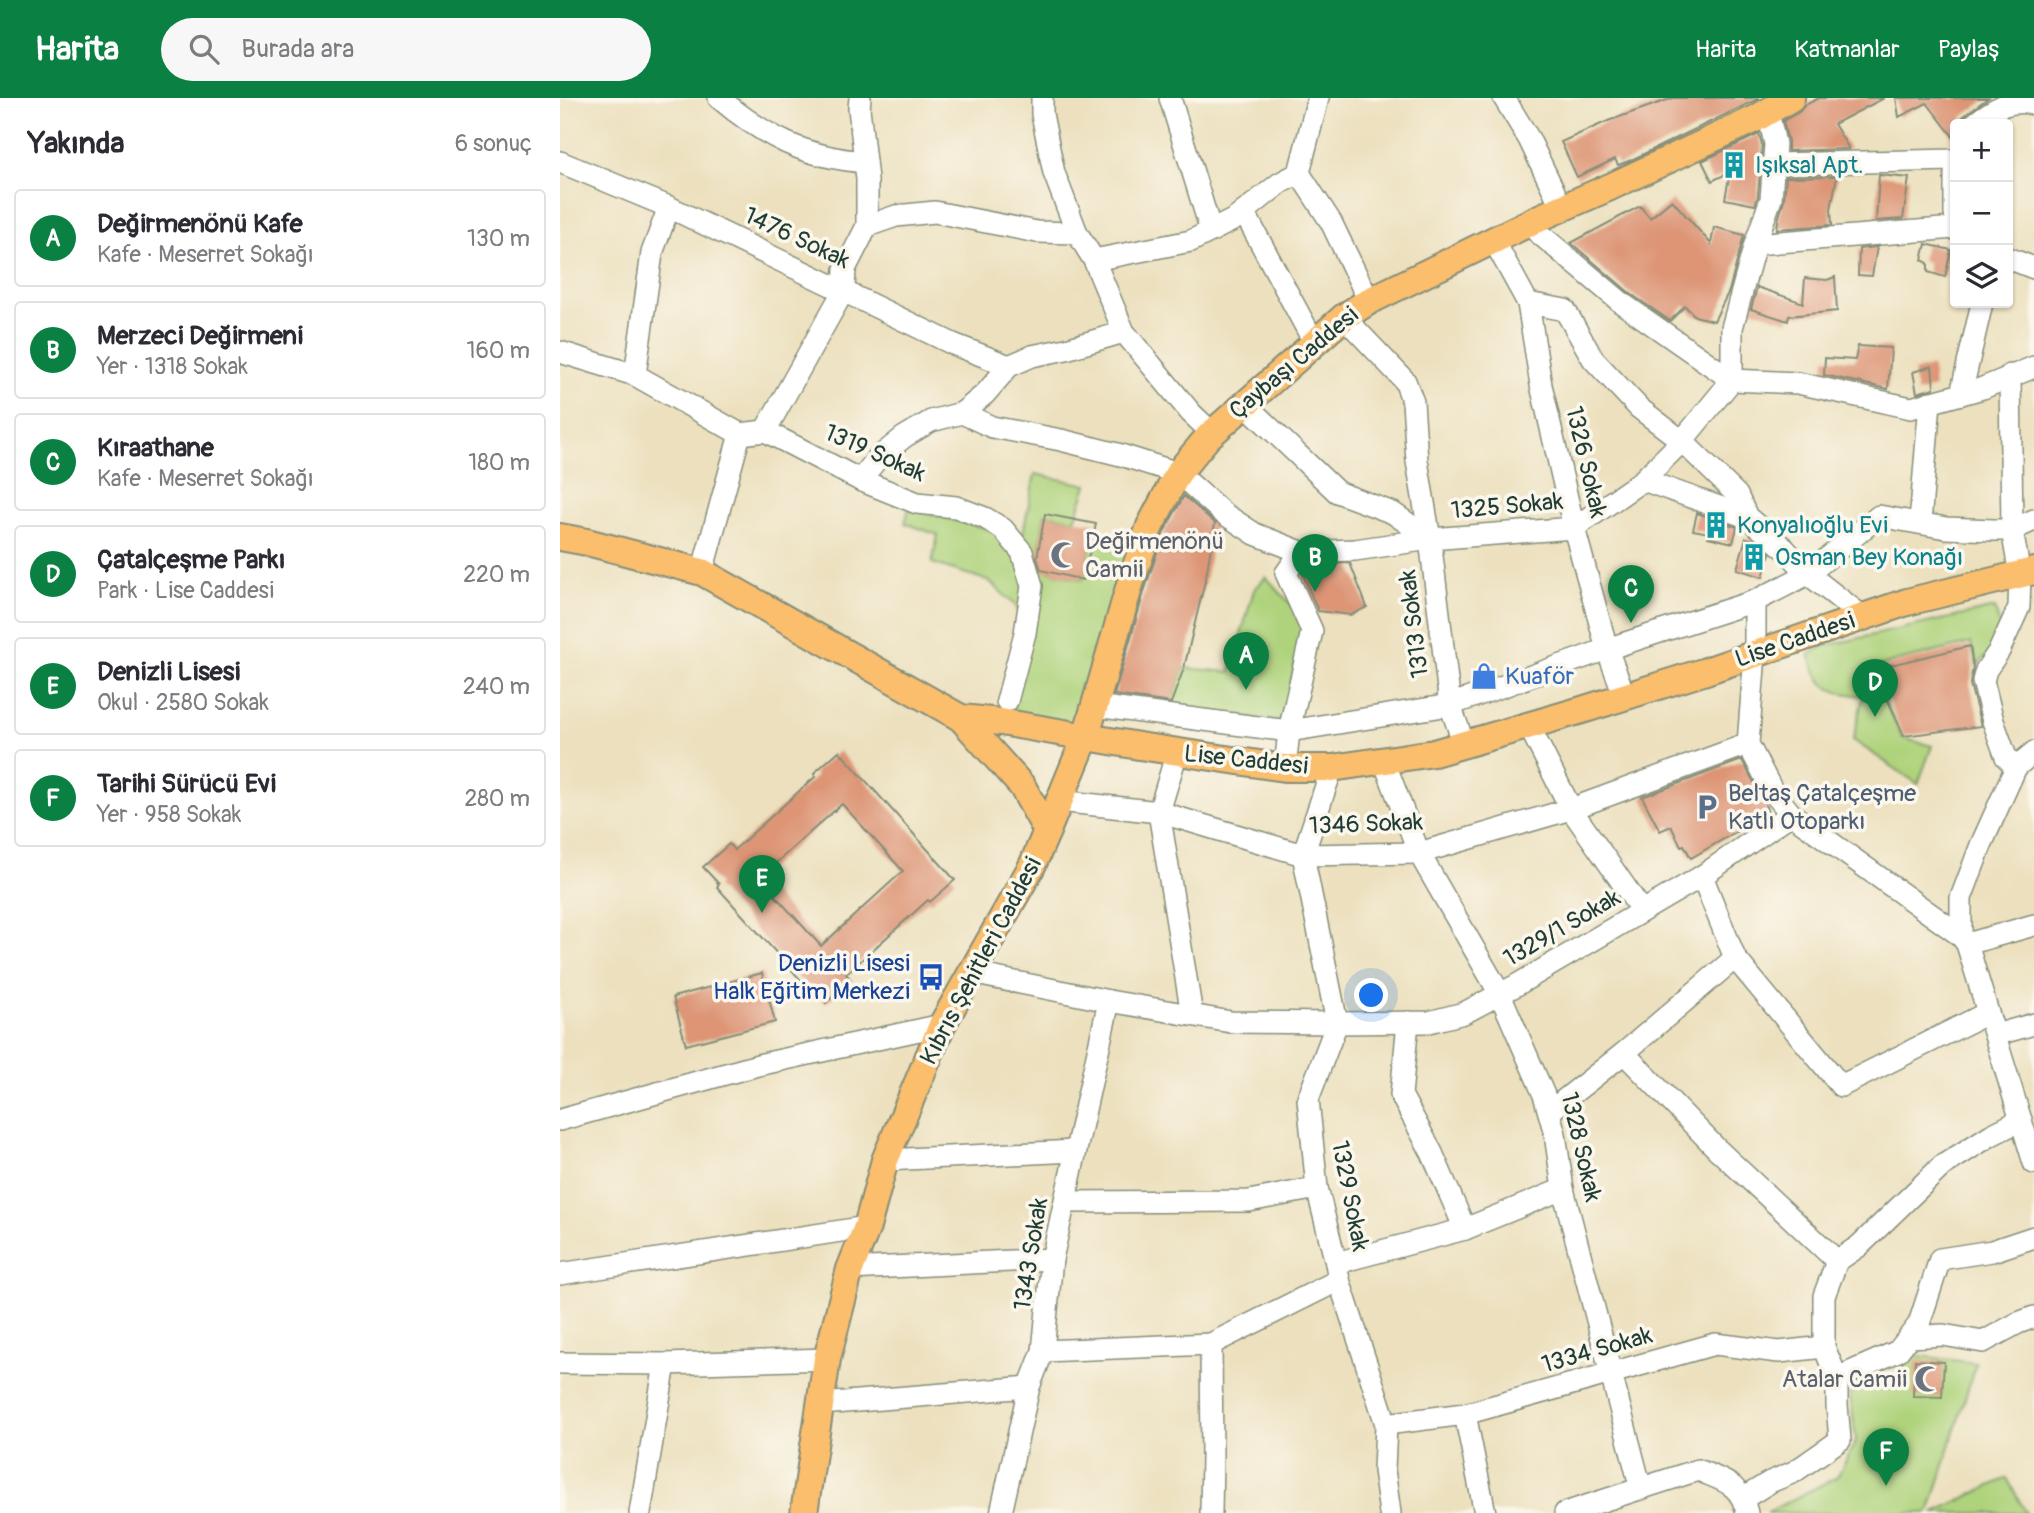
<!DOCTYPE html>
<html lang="tr">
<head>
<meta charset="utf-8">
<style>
  body { margin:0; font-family:Pangolin,sans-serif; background:#f7f7f7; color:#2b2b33 }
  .controls { position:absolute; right:21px; top:21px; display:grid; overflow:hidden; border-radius:7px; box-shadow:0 2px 5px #0004 }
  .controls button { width:63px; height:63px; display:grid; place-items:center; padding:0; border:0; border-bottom:2px solid #e1e1e2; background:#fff; color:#2b2b33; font:35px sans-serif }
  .you { position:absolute; left:812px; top:898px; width:24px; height:24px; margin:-18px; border:5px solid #fff; border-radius:50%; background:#1a73e8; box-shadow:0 0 0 10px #1a73e833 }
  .badge { display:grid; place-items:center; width:46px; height:46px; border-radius:50%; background:#0b8043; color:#fff; font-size:23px; font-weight:700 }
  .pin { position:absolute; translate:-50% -58px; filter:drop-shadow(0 2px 4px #0008) }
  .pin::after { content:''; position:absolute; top:37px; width:24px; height:21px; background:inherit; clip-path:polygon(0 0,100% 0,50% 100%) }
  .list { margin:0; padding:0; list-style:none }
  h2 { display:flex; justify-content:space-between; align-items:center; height:91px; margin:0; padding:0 28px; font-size:30px }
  h2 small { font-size:23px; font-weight:400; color:#7c7c81 }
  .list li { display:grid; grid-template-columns:46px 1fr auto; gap:21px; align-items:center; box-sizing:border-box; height:98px; margin:0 14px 14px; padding:0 14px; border:2px solid #e1e1e2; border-radius:7px }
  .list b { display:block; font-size:26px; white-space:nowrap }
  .list p { margin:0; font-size:23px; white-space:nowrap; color:#7c7c81 }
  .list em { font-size:23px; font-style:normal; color:#7c7c81 }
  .icon { flex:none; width:38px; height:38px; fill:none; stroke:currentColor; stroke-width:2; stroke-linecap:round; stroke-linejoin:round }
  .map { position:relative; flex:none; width:1474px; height:1415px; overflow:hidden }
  header { display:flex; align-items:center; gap:42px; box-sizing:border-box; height:98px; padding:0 35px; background:#0b8043; color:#fff }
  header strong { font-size:33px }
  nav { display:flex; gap:38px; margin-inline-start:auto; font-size:24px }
  .search { width:490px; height:63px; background:#f7f7f7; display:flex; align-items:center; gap:18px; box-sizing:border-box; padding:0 24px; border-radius:38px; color:#7c7c81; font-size:26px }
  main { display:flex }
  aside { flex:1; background:#fff }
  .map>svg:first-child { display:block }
  .green { fill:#afd37c; stroke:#678858; stroke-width:2 }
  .building { fill:#dd9576; fill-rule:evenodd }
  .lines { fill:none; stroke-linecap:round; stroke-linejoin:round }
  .minor-casing { stroke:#868e79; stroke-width:24 }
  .major-casing { stroke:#868e79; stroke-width:30 }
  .minor { stroke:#fff; stroke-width:21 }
  .major { stroke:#fabe6d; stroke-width:26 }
  .labels { text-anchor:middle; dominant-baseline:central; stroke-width:7; stroke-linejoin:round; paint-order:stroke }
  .culture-label { font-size:24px; fill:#0d838f; stroke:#fbf7ec; text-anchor:start }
  .street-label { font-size:24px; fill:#1f3d34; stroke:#fbf7ec }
  .worship-label { font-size:24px; fill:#5b616d; stroke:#fbf7ec; text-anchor:start }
  .shop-label { font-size:24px; fill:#366cbe; stroke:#fbf7ec; text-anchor:start }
  .service-label { font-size:24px; fill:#4e5e75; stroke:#fbf7ec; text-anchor:start }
  .transit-label { font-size:24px; fill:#164399; stroke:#fbf7ec; text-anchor:end }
</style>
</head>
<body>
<header>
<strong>Harita</strong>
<div class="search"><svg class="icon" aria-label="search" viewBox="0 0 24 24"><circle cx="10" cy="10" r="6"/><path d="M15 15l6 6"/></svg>Burada ara</div>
<nav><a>Harita</a><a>Katmanlar</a><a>Paylaş</a></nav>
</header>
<main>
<aside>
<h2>Yakında<small>6 sonuç</small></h2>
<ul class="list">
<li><span class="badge">A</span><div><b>Değirmenönü Kafe</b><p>Kafe · Meserret Sokağı</p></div><em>130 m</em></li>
<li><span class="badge">B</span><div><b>Merzeci Değirmeni</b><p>Yer · 1318 Sokak</p></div><em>160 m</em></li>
<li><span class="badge">C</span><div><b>Kıraathane</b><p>Kafe · Meserret Sokağı</p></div><em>180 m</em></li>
<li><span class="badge">D</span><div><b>Çatalçeşme Parkı</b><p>Park · Lise Caddesi</p></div><em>220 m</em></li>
<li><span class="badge">E</span><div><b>Denizli Lisesi</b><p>Okul · 2580 Sokak</p></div><em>240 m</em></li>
<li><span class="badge">F</span><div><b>Tarihi Sürücü Evi</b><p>Yer · 958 Sokak</p></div><em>280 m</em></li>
</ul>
</aside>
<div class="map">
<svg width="1474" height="1415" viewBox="0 0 1474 1415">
  <rect width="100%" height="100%" fill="#fbf7ec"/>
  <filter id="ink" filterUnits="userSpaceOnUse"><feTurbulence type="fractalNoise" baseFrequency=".0143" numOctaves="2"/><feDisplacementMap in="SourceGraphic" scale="14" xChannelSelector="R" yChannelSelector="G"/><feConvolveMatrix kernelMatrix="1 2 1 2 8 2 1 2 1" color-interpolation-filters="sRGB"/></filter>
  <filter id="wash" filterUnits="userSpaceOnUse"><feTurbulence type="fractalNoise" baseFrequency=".00686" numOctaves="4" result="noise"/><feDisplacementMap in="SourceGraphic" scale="28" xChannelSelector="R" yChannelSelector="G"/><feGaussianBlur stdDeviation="1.57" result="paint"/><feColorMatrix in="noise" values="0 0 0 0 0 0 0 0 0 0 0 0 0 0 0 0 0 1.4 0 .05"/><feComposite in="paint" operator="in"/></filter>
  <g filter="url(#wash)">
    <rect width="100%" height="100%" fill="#ece0be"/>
    <g class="green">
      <path d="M475,376l52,11 -12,35 -30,-6 -9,54 47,12 9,-39 48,13 -54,182 -85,-14 26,-100 -13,-18 -25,-23 -57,-18 6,-28 -33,-12 4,-15 113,30z"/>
      <path d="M706,479l39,43 -23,101 -113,-12 15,-41 46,4 24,-82z"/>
      <path d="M1435,510l8,31 -26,26 -6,-22 -101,25 32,70 30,8 -14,38 -65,-44 10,-44c-37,-5 -41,-6 -54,-41l15,-9z"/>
      <path d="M1352,1257l64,8 -47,150h-163l71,-36 19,-36 -6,-47 50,-21z"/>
      <path d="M1447,1380l19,35h-93z"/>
    </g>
    <g id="blocks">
      <g class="building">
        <path d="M1113,0h87l-131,63 -11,4 -3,-6 -38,18 -16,-35 47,-21z"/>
        <path d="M1259,0h65l-50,26 15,25 -61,2v-10l-5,-20 16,-9 6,-7z"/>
        <path d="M1336,0h92l-22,16 -4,4 -1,6h-6v15l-28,-36 -28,14z"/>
        <path d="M1199,36l3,11 -4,51 -3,9 -30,-6 5,-27 -18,9 -10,-20z"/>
        <path d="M1319,77l30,3 -6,41 -27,2z"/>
        <path d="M1277,78l-6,33 1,16 -55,4 1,-9 6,-20 2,-23z"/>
        <path d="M1112,102l39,44 3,-17 30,8 -15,56 -15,30 -19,-5 -10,-10 -15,15 -39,-27 -60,-51 69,-37 10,12z"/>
        <path d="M1366,146l25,6 -6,27 -17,-5v-9l-6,-3z"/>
        <path d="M1317,149l-5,29 -14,-1 1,-26z"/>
        <path d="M1275,179l2,34 -48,5 -1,5 -37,-12 6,-22 46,16 2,-25 22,2z"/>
        <path d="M1298,248l33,2 -3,41 -64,-14 1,-17 30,2z"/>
        <path d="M1372,268l2,22 -17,5 -4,-21z"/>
        <path d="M624,398l31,27 -9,54 -22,91 -13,35 -57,-8 31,-106 19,-57z"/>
        <path d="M1137,415l40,14 -4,16 -25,-6 1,-4 -16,-3z"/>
        <path d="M485,416l51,10 -13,56 -42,-10 -4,-12z"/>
        <path d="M1186,440l8,2 16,13 -7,24 -26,-8z"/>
        <path d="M790,465l17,44 -16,8 -33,-4 -16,-38 6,-8z"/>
        <path d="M1410,548l3,21 -3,17 11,42 -77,10 -30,-67z"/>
        <path d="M279,653l116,129 -25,22 -2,-2 -82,74 5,6 -25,23 -16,-18 -3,2 -90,-100 2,-3 -16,-17 26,-23 5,6 82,-74 -2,-3zM282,706l61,67 -82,75 -62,-68z"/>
        <path d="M1182,662l22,41 4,12 -77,45 -7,-13 -3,1 -10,-20 -11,5 -18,-34z"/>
        <path d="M202,875l13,49 -89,23 -13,-48z"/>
        <path d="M1355,1262l29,2 -2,35 -29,-1z"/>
      </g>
    </g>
  </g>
  <g filter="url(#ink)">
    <use href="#blocks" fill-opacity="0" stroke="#868e79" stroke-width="2"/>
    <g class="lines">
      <defs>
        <g id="minor">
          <path d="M159,0c46,39 85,59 146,64"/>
          <path d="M482,0v16l12,59 23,60 17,27 30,72 67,81 21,20"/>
          <path d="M610,0l41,133"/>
          <path d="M758,0l-19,75 32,49 38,79"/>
          <path d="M944,0l25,41 33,69"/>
          <path d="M1414,26c19,-15 35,-26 60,-20"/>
          <path d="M0,64l109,45 284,137 56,22"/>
          <path d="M1213,66l182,-4"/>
          <path d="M1395,75v41"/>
          <path d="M684,114l70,130"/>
          <path d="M968,126l95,80 109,76"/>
          <path d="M307,128l29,-10 39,-4 102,20 40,1"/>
          <path d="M934,143l34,62 13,82 33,143 33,121 18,48"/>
          <path d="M1195,146l200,-16"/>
          <path d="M1448,160l26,10"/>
          <path d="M534,162l97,-19 44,-22 45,-36 19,-10"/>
          <path d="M968,205l37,7 28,49 46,49 43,33 55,54 10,22 38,32 23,25 55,43"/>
          <path d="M784,219l61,64 8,21 4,59 13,78 20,166 14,39"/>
          <path d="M0,254l75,23 105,59 25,-3 95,49 57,23 39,4 29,11 18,11 19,23 10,34 -7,47 -18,68"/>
          <path d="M75,277l17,-122 17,-46"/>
          <path d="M1450,277l2,155 8,45 -1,32 -20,44 -13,19 -3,11 10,40 13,36 10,10"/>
          <path d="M1172,282l66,3 113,25 72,-20 51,-21"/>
          <path d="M1172,282v-52l23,-84 16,-45 4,-55 -7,-32"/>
          <path d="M1401,296l21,-91"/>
          <path d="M685,306l92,88 56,21 37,26"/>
          <path d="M402,315l23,-19 24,-28 23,-10 34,-7 58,-17"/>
          <path d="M205,333l79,-141 1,-21 22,-43v-47l-8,-71 1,-10"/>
          <path d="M300,382l18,-22 26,-21 27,-16 31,-8 30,14 69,13 60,15 57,18 45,40 32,21 46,18 54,-2 75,-11 144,-11 69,-48 39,-39 50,-61"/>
          <path d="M1083,382l104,37"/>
          <path d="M1360,425l10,-121"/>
          <path d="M142,474l38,-138"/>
          <path d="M1195,503v53l-7,90 25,48 18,22 170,122 6,8 67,219"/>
          <path d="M535,608l194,25 161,-26 157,-56 148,-48 53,-27 71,-58 67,12 47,2h19l22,-10"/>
          <path d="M969,628l42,83 71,102"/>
          <path d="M617,654l-18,60 33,203"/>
          <path d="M824,663l35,92 81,141 44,101 11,39 8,55 78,300"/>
          <path d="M725,670l4,-37 23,-100 -26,-58 15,-21"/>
          <path d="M772,670l-29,87 34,168 -29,76 9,89 19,75 3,17 47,144 -2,46 6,43"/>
          <path d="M499,703l100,11 144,43 116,-2 152,-44 177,-65"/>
          <path d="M1142,778l33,82 106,128 146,-73"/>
          <path d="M1401,838v-38l20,-53 35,-78 18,-15"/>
          <path d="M1407,846l67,-19"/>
          <path d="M411,875l138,28 122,21 106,1 92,-1 35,-9 51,-27 187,-110 89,-62"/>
          <path d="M848,924l-7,73 31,58 33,76"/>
          <path d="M1435,937l39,-11"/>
          <path d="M1064,955l92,95 121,113"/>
          <path d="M989,1014l75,-59 111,-95"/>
          <path d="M0,1022l198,-55 184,-40"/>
          <path d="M325,1062l190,-9"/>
          <path d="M505,1104l184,-1 68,-13"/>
          <path d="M776,1165l129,-34 98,-40"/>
          <path d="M290,1171l202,-10"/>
          <path d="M0,1176l307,-47"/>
          <path d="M1350,1239l33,-2 40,7 35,-19 16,-6"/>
          <path d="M483,1253l168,-7 128,-64"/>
          <path d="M0,1265l105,1 162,-5"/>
          <path d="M1277,1280l61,-27 21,-27 21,-65 52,-8 42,-14"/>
          <path d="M261,1306l208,-17"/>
          <path d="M905,1316l20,99"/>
          <path d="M826,1326l79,-10 250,-70 64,8 45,-5"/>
          <path d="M1184,1400l26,-16 24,-10 46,-32 -3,-35v-27l-13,-31v-51l13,-35 22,-15 83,-80 49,-31 30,-15"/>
          <path d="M80,1415l25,-149"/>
          <path d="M441,1415l28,-126 14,-36 9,-92 57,-258"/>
          <path d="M651,1415l1,-56 -1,-113"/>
          <path d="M1005,1415l133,-43c25,11 43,13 49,43"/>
        </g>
        <g id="major">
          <path d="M0,439l27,5 115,30 259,146 40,4 138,24 146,22h47l102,-15 148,-43 121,-38 204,-70 127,-31"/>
          <path d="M401,620l61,68 25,45"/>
          <path d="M244,1415l23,-154 23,-90 17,-42 18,-67 57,-135 90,-159 15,-35 39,-95 44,-152 20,-58 28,-53 30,-36 136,-120 25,-16 170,-83 71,-31 147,-69 34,-20"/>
        </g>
      </defs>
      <use href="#minor" class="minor-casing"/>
      <use href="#major" class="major-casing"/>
      <use href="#minor" class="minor"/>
      <use href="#major" class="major"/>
    </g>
  </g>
  <defs>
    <symbol id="building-bare" viewBox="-9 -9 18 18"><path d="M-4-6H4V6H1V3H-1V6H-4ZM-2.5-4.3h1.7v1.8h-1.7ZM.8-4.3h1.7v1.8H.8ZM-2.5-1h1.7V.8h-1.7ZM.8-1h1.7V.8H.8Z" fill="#0f9aa8" stroke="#fbf7ec" stroke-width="2.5" paint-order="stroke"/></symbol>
    <symbol id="mosque-bare" viewBox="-9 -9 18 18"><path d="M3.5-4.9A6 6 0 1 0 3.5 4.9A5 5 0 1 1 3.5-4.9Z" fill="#6b7280" stroke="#fbf7ec" stroke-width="2.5" paint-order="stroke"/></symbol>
    <symbol id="shop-bare" viewBox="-9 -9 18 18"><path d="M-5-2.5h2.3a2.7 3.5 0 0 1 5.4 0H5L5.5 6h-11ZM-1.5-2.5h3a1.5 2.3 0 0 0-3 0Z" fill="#3f7fe0" stroke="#fbf7ec" stroke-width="2.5" paint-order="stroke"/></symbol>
    <symbol id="parking-bare" viewBox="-9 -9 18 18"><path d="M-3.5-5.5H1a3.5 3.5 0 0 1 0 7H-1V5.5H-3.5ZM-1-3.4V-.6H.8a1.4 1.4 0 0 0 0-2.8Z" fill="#5c6f8a" stroke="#fbf7ec" stroke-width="2.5" paint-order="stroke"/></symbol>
    <symbol id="bus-bare" viewBox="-9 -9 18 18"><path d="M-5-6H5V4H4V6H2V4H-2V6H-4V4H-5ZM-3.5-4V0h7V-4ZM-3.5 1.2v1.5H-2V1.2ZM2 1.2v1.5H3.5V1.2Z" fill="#1a4fb4" stroke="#fbf7ec" stroke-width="2.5" paint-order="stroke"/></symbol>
  </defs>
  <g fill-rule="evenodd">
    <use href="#building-bare" x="1155" y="48" width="38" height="38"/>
    <use href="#building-bare" x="1137" y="408" width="38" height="38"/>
    <use href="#mosque-bare" x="485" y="438" width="38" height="38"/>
    <use href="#building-bare" x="1175" y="440" width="38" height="38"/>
    <use href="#shop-bare" x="905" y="559" width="38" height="38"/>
    <use href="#parking-bare" x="1128" y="690" width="38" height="38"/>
    <use href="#bus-bare" x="352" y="860" width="38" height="38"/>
    <use href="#mosque-bare" x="1349" y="1262" width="38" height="38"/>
  </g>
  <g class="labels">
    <g class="culture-label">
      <text x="1195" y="67">Işıksal Apt.</text>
      <text x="1177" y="427">Konyalıoğlu Evi</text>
      <text x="1215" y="459">Osman Bey Konağı</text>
    </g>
    <g class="street-label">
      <text transform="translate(237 140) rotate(25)">1476 Sokak</text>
      <text transform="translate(734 265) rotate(-40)">Çaybaşı Caddesi</text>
      <text transform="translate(315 355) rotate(24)">1319 Sokak</text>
      <text transform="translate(1026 364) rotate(77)">1326 Sokak</text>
      <text transform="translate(947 408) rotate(-5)">1325 Sokak</text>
      <text transform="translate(854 526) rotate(-97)">1313 Sokak</text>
      <text transform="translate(1235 542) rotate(-19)">Lise Caddesi</text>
      <text transform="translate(686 662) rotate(6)">Lise Caddesi</text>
      <text transform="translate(806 726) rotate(-2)">1346 Sokak</text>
      <text transform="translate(1002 830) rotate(-30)">1329/1 Sokak</text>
      <text transform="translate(421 863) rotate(-62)">Kıbrıs Şehitleri Caddesi</text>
      <text transform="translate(1021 1049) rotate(77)">1328 Sokak</text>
      <text transform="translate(790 1098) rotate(79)">1329 Sokak</text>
      <text transform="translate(471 1156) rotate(-81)">1343 Sokak</text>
      <text transform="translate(1037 1252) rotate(-16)">1334 Sokak</text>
    </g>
    <g class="worship-label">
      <text x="525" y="443">Değirmenönü<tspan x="525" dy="28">Camii</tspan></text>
      <text x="1347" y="1281" text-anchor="end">Atalar Camii</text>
    </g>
    <g class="shop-label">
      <text x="945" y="578">Kuaför</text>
    </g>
    <g class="service-label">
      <text x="1168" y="695">Beltaş Çatalçeşme<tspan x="1168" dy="28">Katlı Otoparkı</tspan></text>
    </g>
    <g class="transit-label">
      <text x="350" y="865">Denizli Lisesi<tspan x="350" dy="28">Halk Eğitim Merkezi</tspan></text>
    </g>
  </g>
</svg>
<div class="controls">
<button>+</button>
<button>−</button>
<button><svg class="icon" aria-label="layers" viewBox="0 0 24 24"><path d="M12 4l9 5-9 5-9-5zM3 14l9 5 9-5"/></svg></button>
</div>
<div class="you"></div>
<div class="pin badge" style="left:686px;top:592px">A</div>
<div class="pin badge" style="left:755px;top:494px">B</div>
<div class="pin badge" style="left:1071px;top:525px">C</div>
<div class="pin badge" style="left:1315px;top:619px">D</div>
<div class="pin badge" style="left:202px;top:815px">E</div>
<div class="pin badge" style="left:1326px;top:1388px">F</div>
</div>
</main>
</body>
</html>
